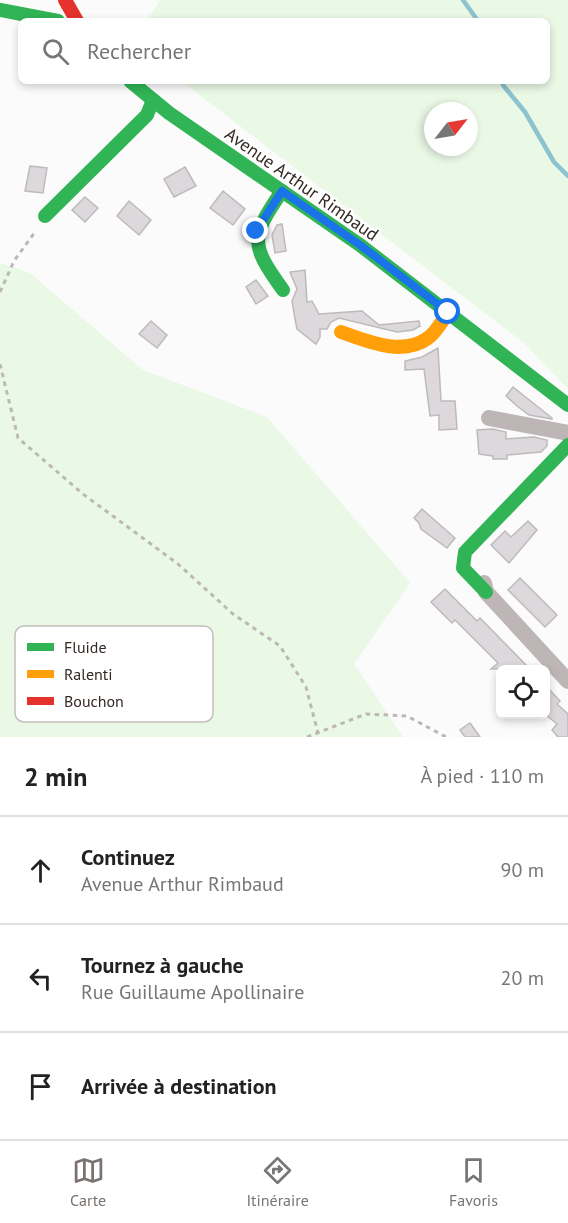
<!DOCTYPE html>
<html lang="fr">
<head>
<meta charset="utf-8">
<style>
  body { margin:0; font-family:"PT Sans",sans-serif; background:#f6f6f6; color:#222 }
  .controls { position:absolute; right:18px; bottom:18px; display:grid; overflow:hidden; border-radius:9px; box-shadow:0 3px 9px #0003 }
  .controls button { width:54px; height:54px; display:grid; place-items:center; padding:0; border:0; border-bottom:2px solid #e0e0e0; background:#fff; color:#222; font:30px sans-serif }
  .compass { position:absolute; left:424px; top:102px; width:54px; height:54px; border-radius:50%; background:#fff; box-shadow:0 3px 9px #0003; rotate:59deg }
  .stop { position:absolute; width:18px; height:18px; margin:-14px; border:4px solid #1a73e8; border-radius:50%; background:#fff }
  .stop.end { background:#1a73e8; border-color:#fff; box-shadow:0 2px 6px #0008 }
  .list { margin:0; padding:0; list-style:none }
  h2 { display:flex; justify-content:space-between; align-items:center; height:78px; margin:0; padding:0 24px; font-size:26px }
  h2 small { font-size:20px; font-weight:400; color:#767676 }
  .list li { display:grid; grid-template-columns:39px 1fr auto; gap:18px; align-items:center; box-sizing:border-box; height:108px; padding:0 24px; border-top:2px solid #e0e0e0 }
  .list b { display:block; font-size:22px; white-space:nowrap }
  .list p { margin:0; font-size:20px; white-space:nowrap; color:#767676 }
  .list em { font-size:20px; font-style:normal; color:#767676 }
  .icon { flex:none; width:33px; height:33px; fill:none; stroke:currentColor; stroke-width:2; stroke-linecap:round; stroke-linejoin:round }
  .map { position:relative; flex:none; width:568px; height:737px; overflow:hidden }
  .search { position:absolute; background:#fff; box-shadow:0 3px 9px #0003; left:18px; right:18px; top:18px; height:66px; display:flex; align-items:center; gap:15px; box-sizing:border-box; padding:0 21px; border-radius:9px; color:#767676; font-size:22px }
  .sheet { height:402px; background:#fff }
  nav { display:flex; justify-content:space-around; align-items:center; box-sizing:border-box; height:84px; border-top:2px solid #e0e0e0; background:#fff; font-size:16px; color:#767676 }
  nav a { display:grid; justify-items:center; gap:3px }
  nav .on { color:#79726e }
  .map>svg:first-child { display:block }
  .green { fill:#eaf8e6; fill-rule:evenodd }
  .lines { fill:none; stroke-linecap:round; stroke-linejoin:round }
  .stream { stroke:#8dc2cf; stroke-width:4.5 }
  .building { fill:#dcd8db; stroke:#bebabc; stroke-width:1.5 }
  .path { stroke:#bdb8b7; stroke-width:3; stroke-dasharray:4.5 4.5; stroke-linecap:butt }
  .street { stroke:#beb6b6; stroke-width:16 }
  .fast { stroke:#30b455; stroke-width:14 }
  .slow { stroke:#ff9f0a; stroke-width:14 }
  .jam { stroke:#e5322d; stroke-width:14 }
  .route { stroke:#1a73e8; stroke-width:8 }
  .labels { text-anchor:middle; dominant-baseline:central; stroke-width:4.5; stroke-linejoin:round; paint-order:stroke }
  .street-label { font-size:18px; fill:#332823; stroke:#fff }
  .key { fill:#fff; stroke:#c2bebd; stroke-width:1.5 }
  .key-label { font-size:16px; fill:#332823 }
</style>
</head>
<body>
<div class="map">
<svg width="568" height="737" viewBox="0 0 568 737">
  <rect width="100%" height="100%" fill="#fafbfa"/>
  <g class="green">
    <path d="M160,0h408v389l-44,-46 -343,-262h366v-60h-400zM433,111h36v36h-36z"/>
    <path d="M0,263l30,10 113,97 124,47 143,166 -56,81 49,73h-403z"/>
  </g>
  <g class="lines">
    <g class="stream">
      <path d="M463,0l15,21"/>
      <path d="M503,81v4l22,27 29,50 14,14"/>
    </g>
  </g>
  <g class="building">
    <path d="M30,166l17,2 -4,25 -18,-2z"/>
    <path d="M185,167l11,19 -22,11 -10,-18z"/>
    <path d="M223,191l22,18 -12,16 -23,-17z"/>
    <path d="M85,197l13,11 -13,14 -13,-12z"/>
    <path d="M129,201l22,19 -12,15 -22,-19z"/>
    <path d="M282,224l4,27 -11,2 -3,-18 5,-10z"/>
    <path d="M305,270l2,32 5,-1 7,13 43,-3 17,14 40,-4 1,5 -7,4 -16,2 -58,-14 -8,4 -4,7h-7v8l-4,7 -19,-15 -2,-10 -3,-18 5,-12 -7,-17z"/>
    <path d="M256,280l12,16 -12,8 -10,-17z"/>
    <path d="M151,321l16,14 -10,13 -18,-14z"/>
    <path d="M438,348l3,53h14l2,28 -18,1v-15l-9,1 -6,-47 -19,1v-9l17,-4z"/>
    <path d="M513,387l39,31v1l-23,-4 -12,-9 -11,-10z"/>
    <path d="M493,429l13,3v7l28,-2 13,3v6l-6,6 -34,3v4h-14v-3l-14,-2 -2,-24z"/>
    <path d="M422,509l33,29 -8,10 -26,-19 -2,-6 -5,-5z"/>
    <path d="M528,521l9,9 -28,33 -18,-18 14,-14 6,6z"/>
    <path d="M520,578l37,37 -12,12 -37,-37z"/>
    <path d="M445,589l32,32 3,-3 50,51h-39l7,-6 -43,-43 -3,3 -21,-21z"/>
    <path d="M546,686l14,15 -3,3 11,10v23h-10l-6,-7 5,-6 -11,-9z"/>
    <path d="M470,723l10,14h-15l-5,-7z"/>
  </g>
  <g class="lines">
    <g class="path">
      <path d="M0,292l14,-31 21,-29"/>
      <path d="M0,364l18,74 65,56 95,70 55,50 47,32 26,41 12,46"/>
      <path d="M307,737l59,-23 41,2 39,21"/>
    </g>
    <g class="street">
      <path d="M489,418l79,15"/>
      <path d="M484,583l2,9 82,89"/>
    </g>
    <g class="fast">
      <path d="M0,10l58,11"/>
      <path d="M130,81l39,32 191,132 208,160"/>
      <path d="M282,191c-32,47 -32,53 1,99"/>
      <path d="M45,216l102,-101 6,-15"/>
      <path d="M486,592l-23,-24 2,-16 103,-107"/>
    </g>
    <path class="slow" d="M341,332c26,9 61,25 87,6 9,-6 14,-18 21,-26"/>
    <path class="jam" d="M65,0l12,21"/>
  </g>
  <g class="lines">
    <path class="route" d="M256,231l26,-40 78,54 88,67"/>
  </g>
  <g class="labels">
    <g class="street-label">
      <text transform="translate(302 184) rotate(35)">Avenue Arthur Rimbaud</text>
    </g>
  </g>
  <rect x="15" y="626" width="198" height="96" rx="9" class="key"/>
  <rect x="27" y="643" width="27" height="8" fill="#30b455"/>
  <rect x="27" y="670" width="27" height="8" fill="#ff9f0a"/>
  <rect x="27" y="697" width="27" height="8" fill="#e5322d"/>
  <g class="key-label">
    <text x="64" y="653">Fluide</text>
    <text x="64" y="680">Ralenti</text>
    <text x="64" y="707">Bouchon</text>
  </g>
</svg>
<div class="controls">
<button><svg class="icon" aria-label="locate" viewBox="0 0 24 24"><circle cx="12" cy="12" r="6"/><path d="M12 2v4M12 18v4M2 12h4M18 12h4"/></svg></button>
</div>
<svg class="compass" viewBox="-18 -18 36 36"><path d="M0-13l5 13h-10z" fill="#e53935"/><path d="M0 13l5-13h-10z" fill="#767676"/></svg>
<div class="stop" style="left:448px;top:312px"></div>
<div class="stop end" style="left:256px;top:231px"></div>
<div class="search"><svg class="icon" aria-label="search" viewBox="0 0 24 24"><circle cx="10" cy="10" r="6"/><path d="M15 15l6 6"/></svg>Rechercher</div>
</div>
<section class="sheet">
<h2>2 min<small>À pied · 110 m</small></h2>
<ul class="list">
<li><svg class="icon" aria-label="ahead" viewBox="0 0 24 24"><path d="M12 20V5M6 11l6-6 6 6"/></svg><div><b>Continuez</b><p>Avenue Arthur Rimbaud</p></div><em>90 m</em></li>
<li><svg class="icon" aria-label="left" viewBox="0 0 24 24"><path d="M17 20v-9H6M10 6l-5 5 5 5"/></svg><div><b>Tournez à gauche</b><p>Rue Guillaume Apollinaire</p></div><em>20 m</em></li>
<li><svg class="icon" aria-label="arrive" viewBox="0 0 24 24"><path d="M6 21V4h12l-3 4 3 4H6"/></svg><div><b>Arrivée à destination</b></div></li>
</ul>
</section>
<nav>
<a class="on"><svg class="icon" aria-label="map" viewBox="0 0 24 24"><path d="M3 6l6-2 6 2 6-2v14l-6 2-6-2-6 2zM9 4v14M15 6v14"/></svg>Carte</a>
<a><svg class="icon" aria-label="directions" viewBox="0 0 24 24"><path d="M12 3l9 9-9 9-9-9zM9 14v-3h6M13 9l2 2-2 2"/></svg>Itinéraire</a>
<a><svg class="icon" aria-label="saved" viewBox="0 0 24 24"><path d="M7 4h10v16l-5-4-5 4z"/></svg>Favoris</a>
</nav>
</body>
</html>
